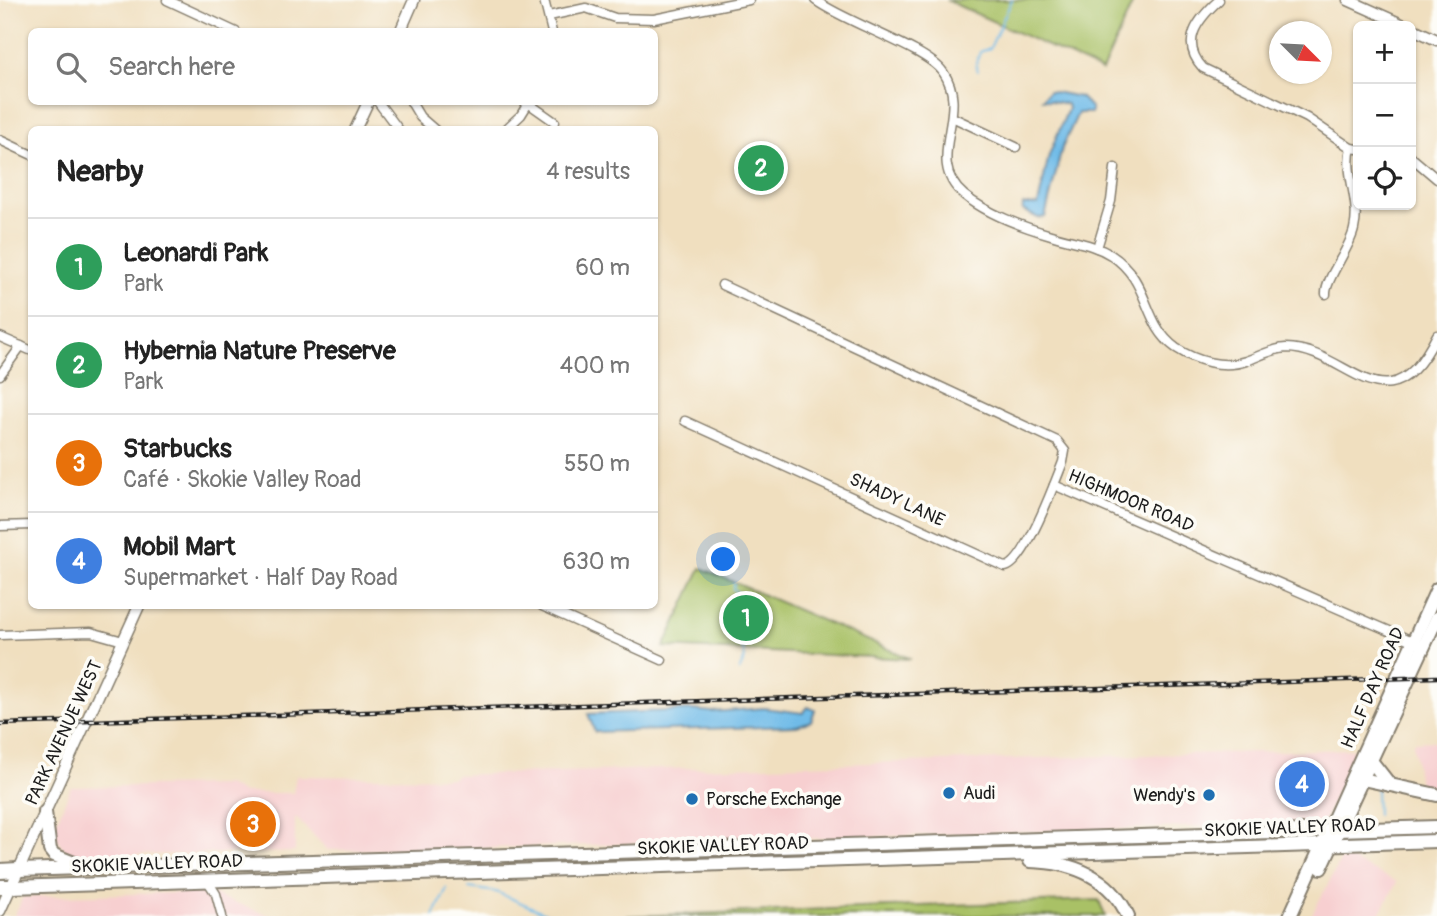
<!DOCTYPE html>
<html lang="en">
<head>
<meta charset="utf-8">
<style>
  body { margin:0; font-family:Pangolin,sans-serif; background:#f2f2f2; color:#222 }
  .controls { position:absolute; right:21px; top:21px; display:grid; overflow:hidden; border-radius:10px; box-shadow:0 2px 5px #0004 }
  .controls button { width:63px; height:63px; display:grid; place-items:center; padding:0; border:0; border-bottom:2px solid #e0e0e0; background:#fff; color:#222; font:35px sans-serif }
  .compass { position:absolute; left:1269px; top:21px; width:63px; height:63px; border-radius:50%; background:#fff; box-shadow:0 2px 5px #0004; rotate:114deg }
  .you { position:absolute; left:724px; top:560px; width:24px; height:24px; margin:-18px; border:5px solid #fff; border-radius:50%; background:#1a73e8; box-shadow:0 0 0 10px #1a73e833 }
  .badge { display:grid; place-items:center; width:46px; height:46px; border-radius:50%; background:#1f6fb2; color:#fff; font-size:23px; font-weight:700 }
  .pin { position:absolute; translate:-50% -50%; border:4px solid #fff; box-shadow:0 2px 7px #0006 }
  .list { margin:0; padding:0; list-style:none }
  h2 { display:flex; justify-content:space-between; align-items:center; height:91px; margin:0; padding:0 28px; font-size:30px }
  h2 small { font-size:23px; font-weight:400; color:#767676 }
  .list li { display:grid; grid-template-columns:46px 1fr auto; gap:21px; align-items:center; box-sizing:border-box; height:98px; padding:0 28px; border-top:2px solid #e0e0e0 }
  .list b { display:block; font-size:26px; white-space:nowrap }
  .list p { margin:0; font-size:23px; white-space:nowrap; color:#767676 }
  .list em { font-size:23px; font-style:normal; color:#767676 }
  .icon { flex:none; width:38px; height:38px; fill:none; stroke:currentColor; stroke-width:2; stroke-linecap:round; stroke-linejoin:round }
  .map { position:relative; flex:none; width:1437px; height:916px; overflow:hidden }
  .search { position:absolute; background:#fff; box-shadow:0 2px 5px #0004; left:28px; top:28px; width:630px; height:77px; display:flex; align-items:center; gap:18px; box-sizing:border-box; padding:0 24px; border-radius:10px; color:#767676; font-size:26px }
  .panel { position:absolute; background:#fff; box-shadow:0 2px 5px #0004; left:28px; top:126px; width:630px; height:483px; border-radius:10px }
  .map>svg:first-child { display:block }
  .built { fill:#f7cfd0 }
  .green { fill:#a9c166; stroke:#626e41; stroke-width:2 }
  .water { fill:#6fbbe8; stroke:#466c82; stroke-width:2 }
  .lines { fill:none; stroke-linecap:round; stroke-linejoin:round }
  .stream { stroke:#6fbbe8; stroke-width:2 }
  .minor-casing { stroke:#867e6e; stroke-width:11 }
  .tertiary-casing { stroke:#867e6e; stroke-width:13 }
  .primary-casing { stroke:#867e6e; stroke-width:16 }
  .trunk-casing { stroke:#867e6e; stroke-width:16 }
  .motorway-casing { stroke:#867e6e; stroke-width:18 }
  .minor { stroke:#fff; stroke-width:8 }
  .tertiary { stroke:#fff; stroke-width:10 }
  .primary { stroke:#fff; stroke-width:12 }
  .trunk { stroke:#fff; stroke-width:12 }
  .motorway { stroke:#fff; stroke-width:14 }
  .rail-casing { stroke:#1c1c1c; stroke-width:4.5 }
  .rail { stroke:#fdfcf7; stroke-width:2; stroke-dasharray:5; stroke-linecap:butt }
  .poi-dot { fill:#1f6fb2; stroke:#fdfcf7; stroke-width:2.5 }
  .labels { text-anchor:middle; dominant-baseline:central; stroke-width:7; stroke-linejoin:round; paint-order:stroke }
  .street-label { font-size:18px; fill:#1c1c1c; stroke:#fdfcf7 }
  .poi-label { font-size:18px; fill:#1c1c1c; stroke:#fdfcf7; text-anchor:start }
</style>
</head>
<body>
<div class="map">
<svg width="1437" height="916" viewBox="0 0 1437 916">
  <rect width="100%" height="100%" fill="#fdfcf7"/>
  <filter id="ink" filterUnits="userSpaceOnUse"><feTurbulence type="fractalNoise" baseFrequency=".0143" numOctaves="2"/><feDisplacementMap in="SourceGraphic" scale="14" xChannelSelector="R" yChannelSelector="G"/><feConvolveMatrix kernelMatrix="1 2 1 2 8 2 1 2 1" color-interpolation-filters="sRGB"/></filter>
  <filter id="wash" filterUnits="userSpaceOnUse"><feTurbulence type="fractalNoise" baseFrequency=".00686" numOctaves="4" result="noise"/><feDisplacementMap in="SourceGraphic" scale="28" xChannelSelector="R" yChannelSelector="G"/><feGaussianBlur stdDeviation="1.57" result="paint"/><feColorMatrix in="noise" values="0 0 0 0 0 0 0 0 0 0 0 0 0 0 0 0 0 1.4 0 .05"/><feComposite in="paint" operator="in"/></filter>
  <g filter="url(#wash)">
    <rect width="100%" height="100%" fill="#f0dfbf"/>
    <g class="built">
      <path d="M1437,741v46l-18,-2 -6,-43z"/>
      <path d="M1357,749l-34,74 -867,26 -128,1 -33,-33v35l-226,4 -17,-24 19,-45 156,-2 15,8h51l3,-17 158,2v-3z"/>
      <path d="M1343,856l54,26 -18,34h-68z"/>
      <path d="M207,892l64,24h-257l9,-19z"/>
    </g>
    <g class="green">
      <path d="M946,0h188l-32,71z"/>
      <path d="M701,568l210,91 -247,-12z"/>
      <path d="M1099,900l6,16h-478z"/>
    </g>
    <g class="water">
      <path d="M1049,91l31,6 11,11v5h-13l-16,35 -17,69 -7,1 -16,-8 1,-5h15l11,-50 19,-46 -1,-5 -25,-5z"/>
      <path d="M808,707l7,3 -4,11 -14,5 -202,6 -7,-18 105,-4 19,2 52,-4 39,5z"/>
    </g>
    <g class="lines">
      <g class="stream">
        <path d="M978,71l-2,-7 4,-12 10,-4 22,-48"/>
        <path d="M734,583l-1,6 12,10 -7,28 7,31 -6,13"/>
        <path d="M1376,789l1,26"/>
        <path d="M469,888l27,4 56,24"/>
        <path d="M434,916l13,-28"/>
      </g>
    </g>
  </g>
  <g filter="url(#ink)">
    <g class="lines">
      <defs>
        <g id="minor">
          <path d="M167,0l69,32"/>
          <path d="M544,0l8,32"/>
          <path d="M815,0c31,23 111,48 128,72 29,40 -21,88 21,123 22,18 59,32 87,40 20,7 41,8 60,20 40,26 31,69 65,93 20,13 47,21 70,13 14,-5 25,-12 40,-13 62,0 101,88 151,-13"/>
          <path d="M1219,0c-21,19 -40,42 -16,68l104,50 44,30 7,1"/>
          <path d="M549,16l37,-8 29,10 39,1 95,-19"/>
          <path d="M378,102l21,28"/>
          <path d="M411,102l9,15 15,13"/>
          <path d="M528,103l27,19"/>
          <path d="M954,118l62,29"/>
          <path d="M505,130l16,-15 8,-13"/>
          <path d="M0,140l32,15"/>
          <path d="M1411,157l26,22"/>
          <path d="M1097,248l14,-47 4,-33"/>
          <path d="M1326,294c-1,-15 24,-45 28,-65 7,-28 -10,-55 -3,-81"/>
          <path d="M0,337l32,14"/>
          <path d="M0,375l21,-29"/>
          <path d="M685,421l320,146c20,-2 50,-85 58,-105l2,-11 -8,-10 -335,-156"/>
          <path d="M1054,485l363,158"/>
          <path d="M0,526l32,-1"/>
          <path d="M542,606l120,54"/>
          <path d="M0,635l91,-3 32,9"/>
          <path d="M207,880l9,14 6,22"/>
        </g>
        <g id="tertiary">
          <path d="M1348,0l58,26"/>
          <path d="M1411,28l26,12"/>
          <path d="M400,32l14,-32"/>
          <path d="M355,130l13,-28"/>
          <path d="M0,911l139,-305"/>
        </g>
        <g id="primary">
          <path d="M1321,868l116,-250"/>
          <path d="M1290,916l147,-327"/>
        </g>
        <g id="trunk">
          <path d="M1372,762l18,23"/>
          <path d="M1353,777l84,18"/>
          <path d="M45,812l5,38 4,5 25,10"/>
          <path d="M1030,861c41,1 80,15 98,55"/>
          <path d="M18,870l1419,-43"/>
          <path d="M11,887l1426,-46"/>
        </g>
        <g id="motorway">
          <path d="M0,871l18,-1"/>
          <path d="M0,887h11"/>
        </g>
      </defs>
      <use href="#minor" class="minor-casing"/>
      <use href="#tertiary" class="tertiary-casing"/>
      <use href="#primary" class="primary-casing"/>
      <use href="#trunk" class="trunk-casing"/>
      <use href="#motorway" class="motorway-casing"/>
      <use href="#minor" class="minor"/>
      <use href="#tertiary" class="tertiary"/>
      <use href="#primary" class="primary"/>
      <use href="#trunk" class="trunk"/>
      <use href="#motorway" class="motorway"/>
      <defs>
        <path id="rail" d="M0,724l1437,-47"/>
      </defs>
      <use href="#rail" class="rail-casing"/>
      <use href="#rail" class="rail"/>
    </g>
  </g>
  <g class="poi-dot">
    <circle cx="949" cy="793" r="7"/>
    <circle cx="1209" cy="795" r="7"/>
    <circle cx="692" cy="799" r="7"/>
  </g>
  <g class="labels">
    <g class="street-label">
      <text transform="translate(897 500) rotate(25)">SHADY LANE</text>
      <text transform="translate(1131 501) rotate(23)">HIGHMOOR ROAD</text>
      <text transform="translate(1373 688) rotate(-66)">HALF DAY ROAD</text>
      <text transform="translate(64 733) rotate(-65)">PARK AVENUE WEST</text>
      <text transform="translate(1290 828) rotate(-2)">SKOKIE VALLEY ROAD</text>
      <text transform="translate(723 846) rotate(-2)">SKOKIE VALLEY ROAD</text>
      <text transform="translate(157 864) rotate(-2)">SKOKIE VALLEY ROAD</text>
    </g>
    <g class="poi-label">
      <text x="963" y="793">Audi</text>
      <text x="1195" y="795" text-anchor="end">Wendy's</text>
      <text x="706" y="799">Porsche Exchange</text>
    </g>
  </g>
</svg>
<div class="controls">
<button>+</button>
<button>−</button>
<button><svg class="icon" aria-label="locate" viewBox="0 0 24 24"><circle cx="12" cy="12" r="6"/><path d="M12 2v4M12 18v4M2 12h4M18 12h4"/></svg></button>
</div>
<svg class="compass" viewBox="-18 -18 36 36"><path d="M0-13l5 13h-10z" fill="#e53935"/><path d="M0 13l5-13h-10z" fill="#767676"/></svg>
<div class="you"></div>
<div class="pin badge" style="left:746px;top:618px;background:#2e9e5b">1</div>
<div class="pin badge" style="left:761px;top:168px;background:#2e9e5b">2</div>
<div class="pin badge" style="left:253px;top:824px;background:#e8710a">3</div>
<div class="pin badge" style="left:1302px;top:784px;background:#3f7fe0">4</div>
<div class="search"><svg class="icon" aria-label="search" viewBox="0 0 24 24"><circle cx="10" cy="10" r="6"/><path d="M15 15l6 6"/></svg>Search here</div>
<section class="panel">
<h2>Nearby<small>4 results</small></h2>
<ul class="list">
<li><span class="badge" style="background:#2e9e5b">1</span><div><b>Leonardi Park</b><p>Park</p></div><em>60 m</em></li>
<li><span class="badge" style="background:#2e9e5b">2</span><div><b>Hybernia Nature Preserve</b><p>Park</p></div><em>400 m</em></li>
<li><span class="badge" style="background:#e8710a">3</span><div><b>Starbucks</b><p>Café · Skokie Valley Road</p></div><em>550 m</em></li>
<li><span class="badge" style="background:#3f7fe0">4</span><div><b>Mobil Mart</b><p>Supermarket · Half Day Road</p></div><em>630 m</em></li>
</ul>
</section>
</div>
</body>
</html>
